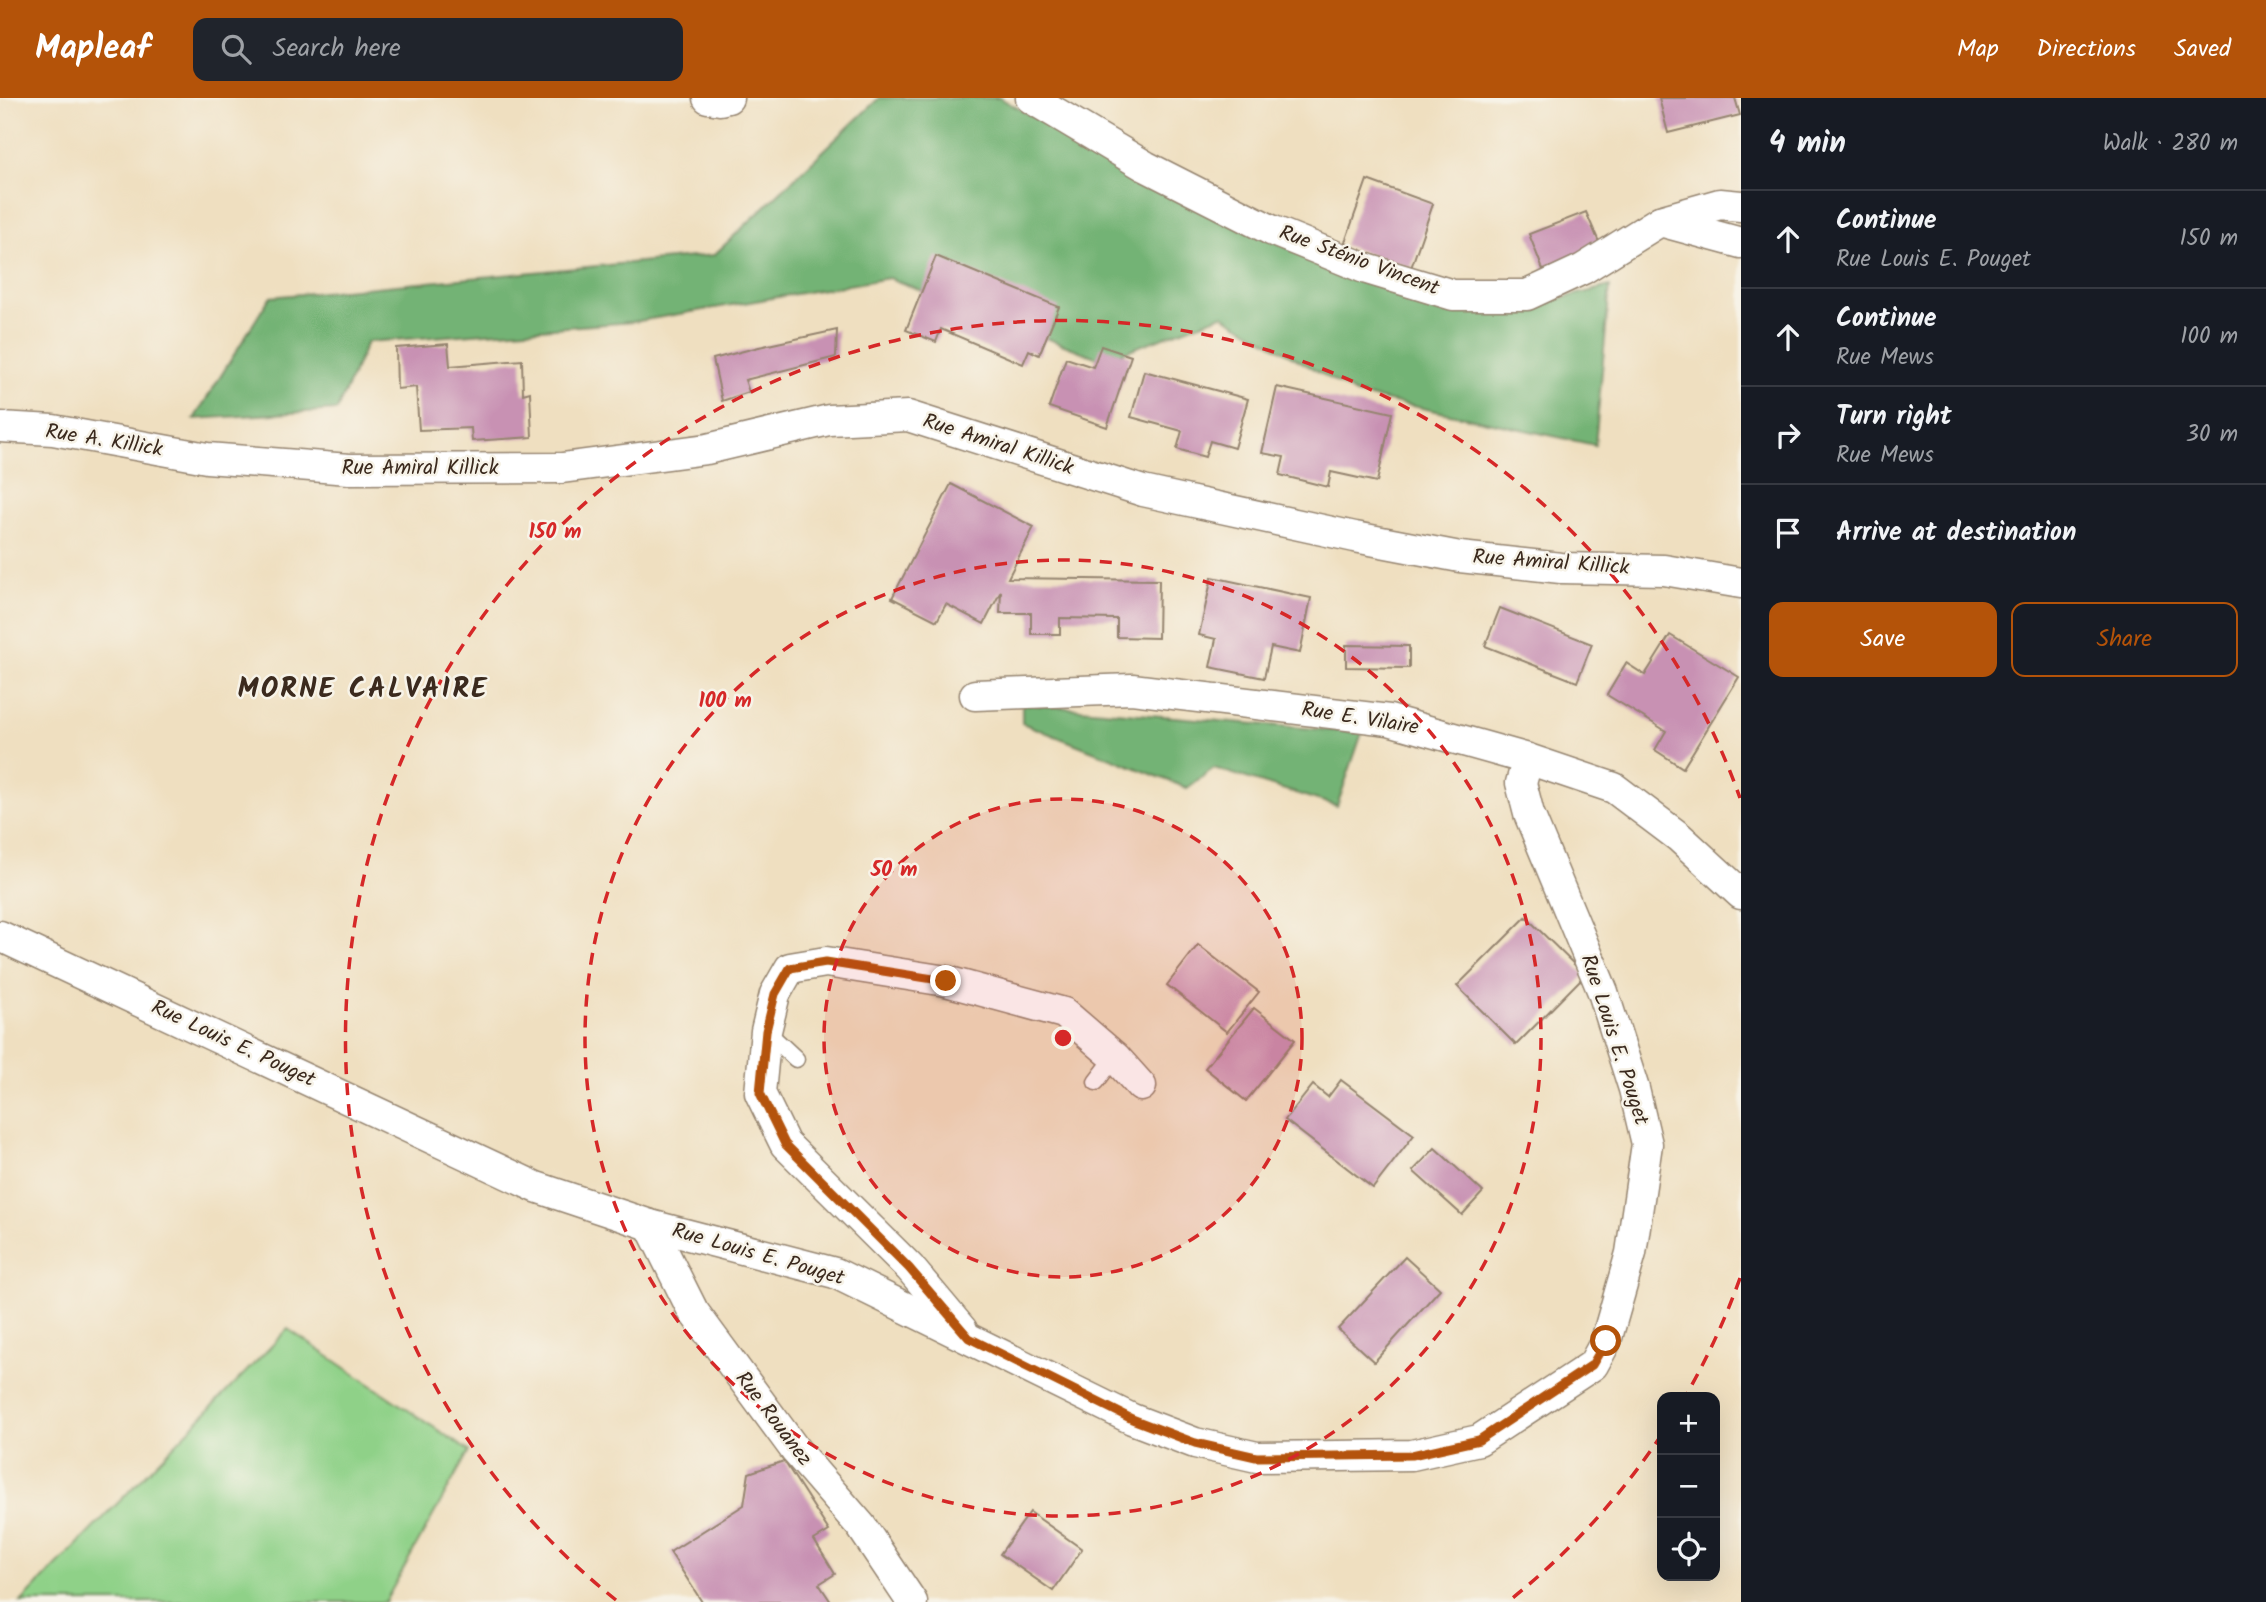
<!DOCTYPE html>
<html lang="en">
<head>
<meta charset="utf-8">
<style>
  body { margin:0; font-family:Kalam,sans-serif; background:#20242c; color:#f1f3f6 }
  .controls { position:absolute; right:21px; bottom:21px; display:grid; overflow:hidden; border-radius:14px; box-shadow:0 7px 28px #0002 }
  .controls button { width:63px; height:63px; display:grid; place-items:center; padding:0; border:0; border-bottom:2px solid #363941; background:#171b24; color:#f1f3f6; font:35px sans-serif }
  .stop { position:absolute; width:21px; height:21px; margin:-16px; border:5px solid #b45309; border-radius:50%; background:#fff }
  .stop.end { background:#b45309; border-color:#fff; box-shadow:0 2px 7px #0008 }
  .list { margin:0; padding:0; list-style:none }
  h2 { display:flex; justify-content:space-between; align-items:center; height:91px; margin:0; padding:0 28px; font-size:30px }
  h2 small { font-size:23px; font-weight:400; color:#9ea1a6 }
  .list li { display:grid; grid-template-columns:46px 1fr auto; gap:21px; align-items:center; box-sizing:border-box; height:98px; padding:0 28px; border-top:2px solid #363941 }
  .list b { display:block; font-size:26px; white-space:nowrap }
  .list p { margin:0; font-size:23px; white-space:nowrap; color:#9ea1a6 }
  .list em { font-size:23px; font-style:normal; color:#9ea1a6 }
  .actions { display:flex; gap:14px; padding:21px 28px }
  .actions a { flex:1; padding:16px 0; border:2px solid #b45309; border-radius:14px; text-align:center; font-size:24px; color:#b45309 }
  .actions .main { background:#b45309; color:#fff }
  .icon { flex:none; width:38px; height:38px; fill:none; stroke:currentColor; stroke-width:2; stroke-linecap:round; stroke-linejoin:round }
  .map { position:relative; flex:none; width:1741px; height:1504px; overflow:hidden }
  header { display:flex; align-items:center; gap:42px; box-sizing:border-box; height:98px; padding:0 35px; background:#b45309; color:#fff }
  header strong { font-size:33px }
  nav { display:flex; gap:38px; margin-inline-start:auto; font-size:24px }
  .search { width:490px; height:63px; background:#20242c; display:flex; align-items:center; gap:18px; box-sizing:border-box; padding:0 24px; border-radius:14px; color:#9ea1a6; font-size:26px }
  main { display:flex }
  aside { flex:1; background:#171b24 }
  .map>svg:first-child { display:block }
  .green { fill:#8fd188; stroke:#657e53; stroke-width:2 }
  .forest { fill:#73b374; stroke:#576e49; stroke-width:2 }
  .building { fill:#c891b3 }
  .lines { fill:none; stroke-linecap:round; stroke-linejoin:round }
  .service-casing { stroke:#95846f; stroke-width:19 }
  .minor-casing { stroke:#95846f; stroke-width:33 }
  .service { stroke:#fff; stroke-width:16 }
  .minor { stroke:#fff; stroke-width:30 }
  .route { stroke:#b45309; stroke-width:9 }
  .ring { fill:none; stroke:#d62828; stroke-width:3.5; stroke-dasharray:12 9 }
  .labels { text-anchor:middle; dominant-baseline:central; stroke-width:5; stroke-linejoin:round; paint-order:stroke }
  .street-label { font-size:21px; fill:#3b2a1e; stroke:#f7f3e8 }
  .district-label { font-size:28px; font-weight:bold; letter-spacing:2px; fill:#3b2a1e; stroke:#f7f3e8 }
  .centre { fill:#d62828; stroke:#f7f3e8; stroke-width:3.5 }
  .ring-label { font-size:21px; text-anchor:middle; font-weight:bold; fill:#d62828; stroke:#f7f3e8; stroke-width:5; stroke-linejoin:round; paint-order:stroke }
</style>
</head>
<body>
<header>
<strong>Mapleaf</strong>
<div class="search"><svg class="icon" aria-label="search" viewBox="0 0 24 24"><circle cx="10" cy="10" r="6"/><path d="M15 15l6 6"/></svg>Search here</div>
<nav><a>Map</a><a>Directions</a><a>Saved</a></nav>
</header>
<main>
<div class="map">
<svg width="1741" height="1504" viewBox="0 0 1741 1504">
  <rect width="100%" height="100%" fill="#f7f3e8"/>
  <filter id="ink" filterUnits="userSpaceOnUse"><feTurbulence type="fractalNoise" baseFrequency=".0143" numOctaves="2"/><feDisplacementMap in="SourceGraphic" scale="14" xChannelSelector="R" yChannelSelector="G"/><feConvolveMatrix kernelMatrix="1 2 1 2 8 2 1 2 1" color-interpolation-filters="sRGB"/></filter>
  <filter id="wash" filterUnits="userSpaceOnUse"><feTurbulence type="fractalNoise" baseFrequency=".00686" numOctaves="4" result="noise"/><feDisplacementMap in="SourceGraphic" scale="28" xChannelSelector="R" yChannelSelector="G"/><feGaussianBlur stdDeviation="1.57" result="paint"/><feColorMatrix in="noise" values="0 0 0 0 0 0 0 0 0 0 0 0 0 0 0 0 0 1.4 0 .05"/><feComposite in="paint" operator="in"/></filter>
  <g filter="url(#wash)">
    <rect width="100%" height="100%" fill="#efdfc0"/>
    <path class="green" d="M288,1231l181,122 -84,151h-364z"/>
    <g class="forest">
      <path d="M879,0h121l138,79 218,103 137,30 46,-6 71,-18 -15,159 -239,-51 -134,-79 -119,45 -214,-82 -256,44 -266,20 -30,68 -143,9 76,-122 444,-42z"/>
      <path d="M1022,606l340,29 -25,73 -123,-38 -27,20 -165,-65z"/>
    </g>
    <g id="blocks">
      <g class="building">
        <path d="M1659,0h76l5,17 -72,18z"/>
        <path d="M1367,82l66,24 -22,64 -67,-23z"/>
        <path d="M1586,114l16,37 -55,31 -18,-46z"/>
        <path d="M936,158l123,51 -20,48 -10,-5 -6,14 -82,-35 -5,13 -30,-12z"/>
        <path d="M837,232l-1,27 -91,23 4,12 -27,9 -9,-42 46,-12z"/>
        <path d="M448,246l2,22 72,-6 1,34 7,-2 2,45 -60,4 -1,-13 -52,2 -3,-43 -19,2 -1,-41z"/>
        <path d="M1101,248l30,10 -24,71 -58,-20 17,-49 27,9z"/>
        <path d="M1144,273l104,28 -14,49 -24,-7 -5,16 -28,-8 5,-18 -51,-14z"/>
        <path d="M1277,289l115,26 -15,69 -46,-10 -3,15 -48,-12 4,-18 -22,-4z"/>
        <path d="M951,386l83,43 -26,51 151,2 -1,58 -41,-1v-18l-57,-1v16h-29v-21h-31l1,-22 -17,33 -38,-20 -9,17 -45,-23z"/>
        <path d="M1212,479l99,21 -11,55 -29,-6 -7,31 -54,-11 6,-28 -17,-4z"/>
        <path d="M1500,510l92,36 -15,38 -92,-36z"/>
        <path d="M1670,537l69,42 -56,91 -28,-18 11,-19 -59,-36 19,-32 19,12z"/>
        <path d="M1346,547l63,1v22l-63,-1z"/>
        <path d="M1526,819l59,58 -69,70 -59,-59z"/>
        <path d="M1198,847l61,47 -32,40 -60,-47z"/>
        <path d="M1254,910l41,32 -49,61 -41,-33z"/>
        <path d="M1341,982l73,55 -41,53 -88,-68 28,-35 15,12z"/>
        <path d="M1435,1050l48,44 -21,23 -49,-44z"/>
        <path d="M1405,1159l35,32 -66,73 -36,-33z"/>
        <path d="M784,1363l45,70 -15,9 21,34 -16,10 12,18h-129l-32,-50 74,-47 5,-32z"/>
        <path d="M1030,1414l52,37 -29,42 -53,-37z"/>
      </g>
    </g>
  </g>
  <g filter="url(#ink)">
    <use href="#blocks" fill-opacity="0" stroke="#95846f" stroke-width="2"/>
    <g class="lines">
      <defs>
        <g id="service">
          <path d="M766,933l30,28"/>
          <path d="M1096,984l19,-25"/>
        </g>
        <g id="minor">
          <path d="M708,0l12,2 8,-2"/>
          <path d="M1031,0l114,68 126,64 96,39 86,26h74l56,-26 77,-48 60,-17 21,2"/>
          <path d="M1660,123l81,22"/>
          <path d="M0,329l53,3 154,28 142,11 213,-1 145,-19 122,-29 79,-4 235,75 212,46 105,20 101,11 103,2 77,13"/>
          <path d="M975,597l157,-6 257,31 139,39 86,29 65,49 62,57"/>
          <path d="M0,838l536,251 114,38 185,48 297,146 63,24 62,14 155,-2 67,-15 114,-75 13,-24 25,-88 16,-109 -13,-55 -31,-97 -74,-178 -8,-31 7,-24"/>
          <path d="M650,1127l43,86 103,140 65,75 51,76"/>
          <path d="M962,1232l-52,-62 -125,-124 -25,-51 6,-62 9,-37 15,-26 36,-6 120,19 118,32 51,44 26,29"/>
        </g>
      </defs>
      <use href="#service" class="service-casing"/>
      <use href="#minor" class="minor-casing"/>
      <use href="#service" class="service"/>
      <use href="#minor" class="minor"/>
    </g>
  </g>
  <g class="lines" filter="url(#ink)">
    <path class="route" d="M946,883l-120,-19 -36,6 -15,26 -9,37 -6,62 25,51 124,124 60,70 163,81 63,24 61,14 156,-2 67,-15 113,-75 14,-24"/>
  </g>
  <circle cx="1063" cy="940" r="239" fill="#d62828" fill-opacity=".12"/>
  <g class="ring">
    <circle cx="1063" cy="940" r="239"/>
    <circle cx="1063" cy="940" r="478"/>
    <path d="M1740 1180A718 718 0 0 1 1685 1299M1662 1336A718 718 0 0 1 1510 1502M616 1502A718 718 0 1 1 1740 700"/>
  </g>
  <g class="labels">
    <g class="street-label">
      <text transform="translate(1359 163) rotate(20)">Rue Sténio Vincent</text>
      <text transform="translate(104 343) rotate(9)">Rue A. Killick</text>
      <text transform="translate(998 347) rotate(18)">Rue Amiral Killick</text>
      <text x="420" y="370">Rue Amiral Killick</text>
      <text transform="translate(1551 465) rotate(4)">Rue Amiral Killick</text>
      <text transform="translate(1360 621) rotate(9)">Rue E. Vilaire</text>
      <text transform="translate(1614 942) rotate(72)">Rue Louis E. Pouget</text>
      <text transform="translate(233 946) rotate(25)">Rue Louis E. Pouget</text>
      <text transform="translate(758 1157) rotate(16)">Rue Louis E. Pouget</text>
      <text transform="translate(773 1321) rotate(53)">Rue Rouanez</text>
    </g>
    <g class="district-label">
      <text x="363" y="591">MORNE CALVAIRE</text>
    </g>
  </g>
  <circle cx="1063" cy="940" r="10" class="centre"/>
  <g class="ring-label">
    <text x="555" y="440">150 m</text>
    <text x="725" y="609">100 m</text>
    <text x="894" y="778">50 m</text>
  </g>
</svg>
<div class="controls">
<button>+</button>
<button>−</button>
<button><svg class="icon" aria-label="locate" viewBox="0 0 24 24"><circle cx="12" cy="12" r="6"/><path d="M12 2v4M12 18v4M2 12h4M18 12h4"/></svg></button>
</div>
<div class="stop" style="left:1606px;top:1243px"></div>
<div class="stop end" style="left:946px;top:883px"></div>
</div>
<aside>
<h2>4 min<small>Walk · 280 m</small></h2>
<ul class="list">
<li><svg class="icon" aria-label="ahead" viewBox="0 0 24 24"><path d="M12 20V5M6 11l6-6 6 6"/></svg><div><b>Continue</b><p>Rue Louis E. Pouget</p></div><em>150 m</em></li>
<li><svg class="icon" aria-label="ahead" viewBox="0 0 24 24"><path d="M12 20V5M6 11l6-6 6 6"/></svg><div><b>Continue</b><p>Rue Mews</p></div><em>100 m</em></li>
<li><svg class="icon" aria-label="right" viewBox="0 0 24 24"><path d="M7 20v-9h11M14 6l5 5-5 5"/></svg><div><b>Turn right</b><p>Rue Mews</p></div><em>30 m</em></li>
<li><svg class="icon" aria-label="arrive" viewBox="0 0 24 24"><path d="M6 21V4h12l-3 4 3 4H6"/></svg><div><b>Arrive at destination</b></div></li>
</ul>
<div class="actions"><a class="main">Save</a><a>Share</a></div>
</aside>
</main>
</body>
</html>
